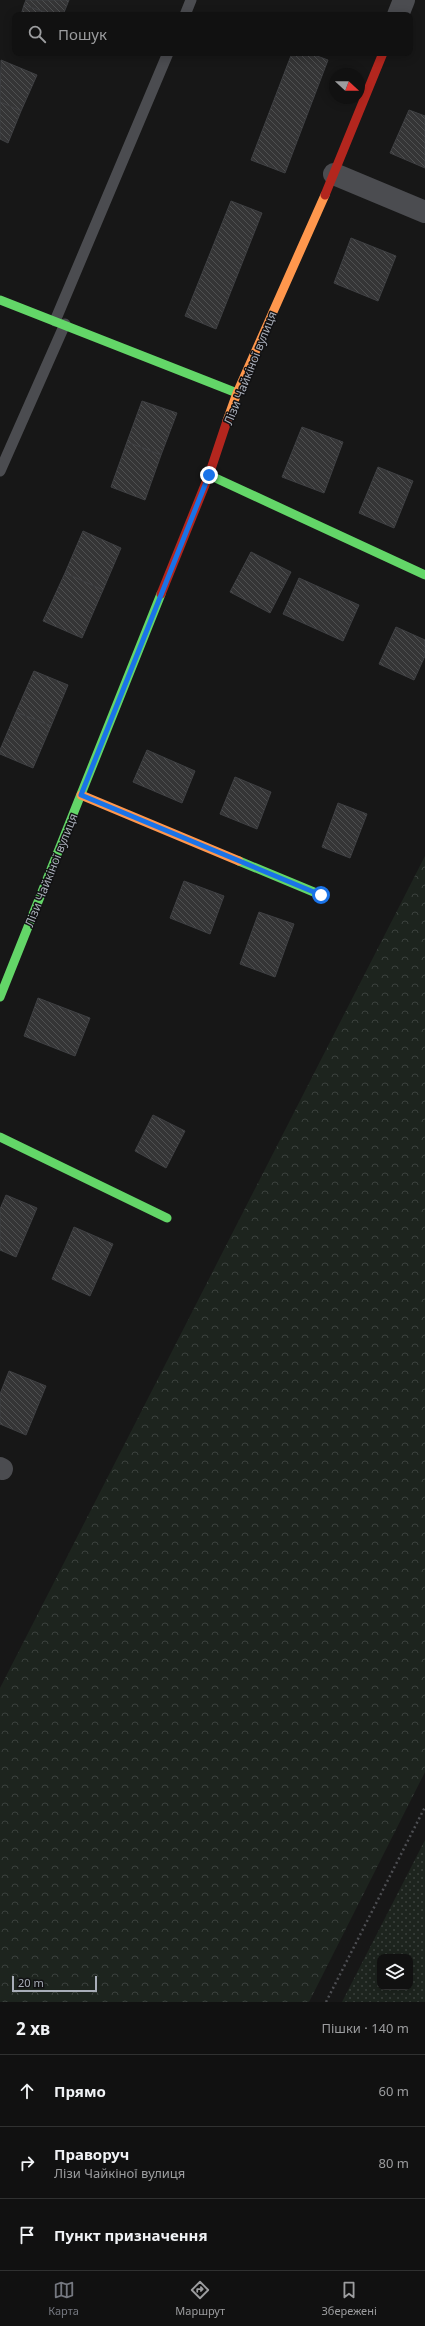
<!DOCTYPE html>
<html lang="uk">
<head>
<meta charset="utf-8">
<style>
  body { margin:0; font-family:"Noto Sans",sans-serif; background:#1e1f1f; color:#f1f3f6 }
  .controls { position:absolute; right:12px; bottom:12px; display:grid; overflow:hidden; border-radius:8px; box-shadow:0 2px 10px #0003 }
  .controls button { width:36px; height:36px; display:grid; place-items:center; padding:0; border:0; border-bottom:1px solid #303131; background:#111; color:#f1f3f6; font:20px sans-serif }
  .compass { position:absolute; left:329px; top:68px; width:36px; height:36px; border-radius:50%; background:#111; box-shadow:0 2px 10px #0003; rotate:111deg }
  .scale { position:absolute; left:12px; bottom:10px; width:85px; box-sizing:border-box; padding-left:4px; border:2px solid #a8adb8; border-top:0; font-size:11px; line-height:14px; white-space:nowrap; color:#a8adb8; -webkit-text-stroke:3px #111113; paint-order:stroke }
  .stop { position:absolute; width:12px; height:12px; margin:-9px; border:3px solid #1a73e8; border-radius:50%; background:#fff }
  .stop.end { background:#1a73e8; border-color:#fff; box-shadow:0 1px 4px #0008 }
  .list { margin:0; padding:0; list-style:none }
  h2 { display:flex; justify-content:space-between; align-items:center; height:52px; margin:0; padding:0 16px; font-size:17px }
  h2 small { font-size:13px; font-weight:400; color:#9c9d9f }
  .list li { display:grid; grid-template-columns:26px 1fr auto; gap:12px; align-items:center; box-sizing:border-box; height:72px; padding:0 16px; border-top:1px solid #303131 }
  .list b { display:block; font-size:15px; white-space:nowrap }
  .list p { margin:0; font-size:13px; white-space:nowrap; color:#9c9d9f }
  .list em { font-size:13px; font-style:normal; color:#9c9d9f }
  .icon { flex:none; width:22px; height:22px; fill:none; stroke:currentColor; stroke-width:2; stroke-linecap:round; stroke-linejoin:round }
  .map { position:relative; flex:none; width:425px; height:2002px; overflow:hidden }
  .search { position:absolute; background:#111; box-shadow:0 2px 10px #0003; left:12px; right:12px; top:12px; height:44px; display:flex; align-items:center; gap:10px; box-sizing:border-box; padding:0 14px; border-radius:8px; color:#9c9d9f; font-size:15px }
  .sheet { height:268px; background:#111 }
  nav { display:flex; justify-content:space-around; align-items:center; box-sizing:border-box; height:56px; border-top:1px solid #303131; background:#111; font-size:11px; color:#9c9d9f }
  nav a { display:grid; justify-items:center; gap:2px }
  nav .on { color:#757880 }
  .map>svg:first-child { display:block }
  .grass { fill:url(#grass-dots); fill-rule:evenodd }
  .forest { fill:url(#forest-crowns) }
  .building { fill:url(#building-back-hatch); stroke:#3f4043 }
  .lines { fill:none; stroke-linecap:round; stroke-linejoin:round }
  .path { stroke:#4d4e52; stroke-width:2.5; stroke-dasharray:2 3; stroke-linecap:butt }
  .lane { stroke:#4b4c50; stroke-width:11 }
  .street { stroke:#4b4c50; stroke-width:22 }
  .fast { stroke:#63d668; stroke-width:9 }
  .slow { stroke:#ff974d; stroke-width:9 }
  .jam { stroke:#b3261e; stroke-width:9 }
  .route { stroke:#1a73e8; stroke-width:5 }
  .labels { text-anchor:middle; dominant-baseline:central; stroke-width:3; stroke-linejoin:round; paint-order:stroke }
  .street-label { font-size:12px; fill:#a8adb8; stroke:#111113 }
</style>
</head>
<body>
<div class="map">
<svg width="425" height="2002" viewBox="0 0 425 2002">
  <defs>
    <pattern id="grass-dots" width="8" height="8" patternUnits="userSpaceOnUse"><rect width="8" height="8" fill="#1d241e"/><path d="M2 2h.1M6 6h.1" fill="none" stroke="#3b413d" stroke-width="1.8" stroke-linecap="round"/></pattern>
    <pattern id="forest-crowns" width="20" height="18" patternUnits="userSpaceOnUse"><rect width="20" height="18" fill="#1d241e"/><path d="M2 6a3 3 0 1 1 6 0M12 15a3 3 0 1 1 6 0" fill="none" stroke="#3b413d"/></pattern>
    <pattern id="building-back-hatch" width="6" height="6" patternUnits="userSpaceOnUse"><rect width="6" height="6" fill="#353536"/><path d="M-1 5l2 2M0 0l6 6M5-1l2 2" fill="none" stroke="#4f5051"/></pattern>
  </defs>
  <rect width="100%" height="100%" fill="#171717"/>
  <path class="grass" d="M425,1840v162h-83zM380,1957h30v30h-30z"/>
  <path class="forest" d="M425,856v916l-116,230h-309v-314z"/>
  <g class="building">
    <path d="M26,0h43l-6,15h-10l-29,-10z"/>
    <path d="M24,5l29,10h-32z"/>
    <path d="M292,53h17l19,7 -43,113 -34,-13z"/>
    <path d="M1,60l36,15 -16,36 -21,-9z"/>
    <path d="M0,102l21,9 -13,32 -8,-4z"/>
    <path d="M409,110l16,6v52l-35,-15z"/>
    <path d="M231,201l31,12 -46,116 -31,-13z"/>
    <path d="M351,238l45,18 -18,45 -44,-18z"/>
    <path d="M142,401l35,12 -16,42 -34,-13z"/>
    <path d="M302,427l41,15 -19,51 -42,-16z"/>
    <path d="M127,442l34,13 -16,45 -34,-13z"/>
    <path d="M378,467l35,14 -19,47 -35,-15z"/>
    <path d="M83,531l38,17 -18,42 -38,-17z"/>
    <path d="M251,552l40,20 -21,41 -40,-21z"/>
    <path d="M65,573l38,17 -21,48 -39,-17z"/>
    <path d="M299,578l60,27 -16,36 -60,-27z"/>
    <path d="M396,627l29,13v16l-11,24 -35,-16z"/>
    <path d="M34,671l34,14 -17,41 -35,-14z"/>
    <path d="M16,712l35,14 -18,42 -33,-14v-4z"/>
    <path d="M147,750l48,21 -13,32 -49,-21z"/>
    <path d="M235,777l36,15 -14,37 -37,-15z"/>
    <path d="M338,803l29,11 -17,44 -28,-11z"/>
    <path d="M184,881l40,15 -14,38 -40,-16z"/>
    <path d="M259,912l35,12 -19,53 -35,-13z"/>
    <path d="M38,998l52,20 -15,38 -51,-20z"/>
    <path d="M153,1115l32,16 -19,37 -31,-17z"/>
    <path d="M6,1195l31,13 -21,49 -16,-7v-41z"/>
    <path d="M74,1227l39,17 -23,52 -38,-17z"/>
    <path d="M9,1371l37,15 -20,49 -26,-11v-30z"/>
  </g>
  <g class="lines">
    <path class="path" d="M326,2002l99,-195"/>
    <g class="lane">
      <path d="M185,15l6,-15"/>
      <path d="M55,321l113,-268"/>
      <path d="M0,471l65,-147"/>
    </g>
    <g class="street">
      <path d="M398,15l6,-15"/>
      <path d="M334,174l91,38"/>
      <path d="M0,1468l2,1"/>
    </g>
    <g class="fast">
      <path d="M0,300l237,93"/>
      <path d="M209,475l216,100"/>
      <path d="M239,861l82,34"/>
      <path d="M0,997l161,-403"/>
      <path d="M0,1137l167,81"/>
    </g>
    <g class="slow">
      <path d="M227,421l10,-28 88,-198"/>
      <path d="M81,795l158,66"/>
    </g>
    <g class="jam">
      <path d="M325,195l58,-142"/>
      <path d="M161,594l48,-119 18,-54"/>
    </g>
  </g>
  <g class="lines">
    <path class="route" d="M209,475l-128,320 240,100"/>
  </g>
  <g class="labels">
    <g class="street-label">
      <text transform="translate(250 368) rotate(-68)">Лізи Чайкіної вулиця</text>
      <text transform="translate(51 870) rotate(-68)">Лізи Чайкіної вулиця</text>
    </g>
  </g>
</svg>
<div class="controls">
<button><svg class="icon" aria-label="layers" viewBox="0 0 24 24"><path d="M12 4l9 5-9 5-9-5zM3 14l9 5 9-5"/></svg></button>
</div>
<svg class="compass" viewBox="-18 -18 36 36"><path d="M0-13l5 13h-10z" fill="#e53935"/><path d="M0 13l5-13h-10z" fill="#9c9d9f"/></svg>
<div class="scale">20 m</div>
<div class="stop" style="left:321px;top:895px"></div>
<div class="stop end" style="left:209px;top:475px"></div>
<div class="search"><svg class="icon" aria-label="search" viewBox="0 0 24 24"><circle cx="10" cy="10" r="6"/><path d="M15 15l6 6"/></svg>Пошук</div>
</div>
<section class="sheet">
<h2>2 хв<small>Пішки · 140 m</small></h2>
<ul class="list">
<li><svg class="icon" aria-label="ahead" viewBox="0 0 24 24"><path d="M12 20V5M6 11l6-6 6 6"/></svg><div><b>Прямо</b></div><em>60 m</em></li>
<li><svg class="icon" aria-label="right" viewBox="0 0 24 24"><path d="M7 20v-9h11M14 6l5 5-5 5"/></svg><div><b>Праворуч</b><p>Лізи Чайкіної вулиця</p></div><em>80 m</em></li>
<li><svg class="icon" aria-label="arrive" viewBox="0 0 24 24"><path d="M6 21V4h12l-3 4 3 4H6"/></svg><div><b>Пункт призначення</b></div></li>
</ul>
</section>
<nav>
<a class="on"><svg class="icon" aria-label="map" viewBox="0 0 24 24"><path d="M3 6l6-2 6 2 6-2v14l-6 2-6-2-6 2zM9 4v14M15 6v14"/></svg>Карта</a>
<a><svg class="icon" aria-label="directions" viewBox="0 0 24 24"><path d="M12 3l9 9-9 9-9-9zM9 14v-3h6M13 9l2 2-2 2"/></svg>Маршрут</a>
<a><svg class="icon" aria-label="saved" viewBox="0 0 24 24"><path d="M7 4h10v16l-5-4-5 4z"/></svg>Збережені</a>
</nav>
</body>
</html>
